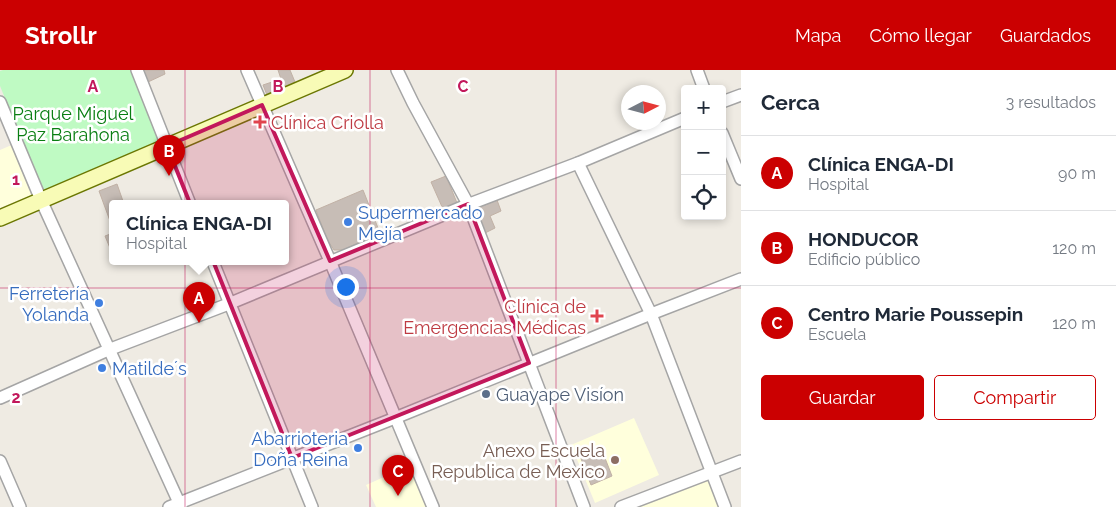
<!DOCTYPE html>
<html lang="es">
<head>
<meta charset="utf-8">
<style>
  body { margin:0; font-family:Raleway,sans-serif; background:#f2f2f3; color:#1f2937 }
  .controls { position:absolute; right:15px; top:15px; display:grid; overflow:hidden; border-radius:5px; box-shadow:0 2px 8px #0003 }
  .controls button { width:45px; height:45px; display:grid; place-items:center; padding:0; border:0; border-bottom:1px solid #e0e1e3; background:#fff; color:#1f2937; font:25px sans-serif }
  .compass { position:absolute; left:621px; top:15px; width:45px; height:45px; border-radius:50%; background:#fff; box-shadow:0 2px 8px #0003; rotate:84deg }
  .you { position:absolute; left:345px; top:216px; width:18px; height:18px; margin:-12px; border:4px solid #fff; border-radius:50%; background:#1a73e8; box-shadow:0 0 0 8px #1a73e833 }
  .badge { display:grid; place-items:center; width:32px; height:32px; border-radius:50%; background:#cb0001; color:#fff; font-size:16px; font-weight:700 }
  .pin { position:absolute; translate:-50% -41px; filter:drop-shadow(0 1px 2px #0008) }
  .pin::after { content:''; position:absolute; top:26px; width:18px; height:15px; background:inherit; clip-path:polygon(0 0,100% 0,50% 100%) }
  .popup { position:absolute; left:109px; top:130px; width:180px; height:65px; box-sizing:border-box; display:grid; place-content:center; border-radius:5px; background:#fff; filter:drop-shadow(0 1px 4px #0005); font-size:16px; white-space:nowrap; color:#747a83 }
  .popup b { font-size:19px; color:#1f2937 }
  .popup::after { content:''; position:absolute; left:50%; top:100%; margin-left:-10px; border:10px solid transparent; border-top-color:#fff }
  .list { margin:0; padding:0; list-style:none }
  h2 { display:flex; justify-content:space-between; align-items:center; height:65px; margin:0; padding:0 20px; font-size:21px }
  h2 small { font-size:16px; font-weight:400; color:#747a83 }
  .list li { display:grid; grid-template-columns:32px 1fr auto; gap:15px; align-items:center; box-sizing:border-box; height:75px; padding:0 20px; border-top:1px solid #e0e1e3 }
  .list b { display:block; font-size:19px; white-space:nowrap }
  .list p { margin:0; font-size:16px; white-space:nowrap; color:#747a83 }
  .list em { font-size:16px; font-style:normal; color:#747a83 }
  .actions { display:flex; gap:10px; padding:15px 20px }
  .actions a { flex:1; padding:11px 0; border:1px solid #cb0001; border-radius:5px; text-align:center; font-size:18px; color:#cb0001 }
  .actions .main { background:#cb0001; color:#fff }
  .icon { flex:none; width:28px; height:28px; fill:none; stroke:currentColor; stroke-width:2; stroke-linecap:round; stroke-linejoin:round }
  .map { position:relative; flex:none; width:741px; height:437px; overflow:hidden }
  header { display:flex; align-items:center; gap:30px; box-sizing:border-box; height:70px; padding:0 25px; background:#cb0001; color:#fff }
  header strong { font-size:24px }
  nav { display:flex; gap:28px; margin-inline-start:auto; font-size:18px }
  main { display:flex }
  aside { flex:1; background:#fff }
  .map>svg:first-child { display:block }
  .education { fill:#ffffdc }
  .park { fill:#bffac3 }
  .building { fill:#c7bdb6; stroke:#c1b1a5 }
  .lines { fill:none; stroke-linecap:round; stroke-linejoin:round }
  .minor-casing { stroke:#a5a5a5; stroke-width:14 }
  .secondary-casing { stroke:#6b7702; stroke-width:18 }
  .minor { stroke:#fff; stroke-width:11 }
  .secondary { stroke:#f8fbb6; stroke-width:15 }
  .marked { fill:#c2185b; fill-opacity:0.2; stroke:#c2185b; stroke-width:4; stroke-linejoin:round }
  .grid { fill:none; stroke:#c2185b; stroke-width:1; stroke-opacity:0.55 }
  .health-dot { fill:#e0444e; stroke:#fff; stroke-width:2 }
  .shop-dot { fill:#3f7fe0; stroke:#fff; stroke-width:2 }
  .service-dot { fill:#5c6f8a; stroke:#fff; stroke-width:2 }
  .education-dot { fill:#8d6e63; stroke:#fff; stroke-width:2 }
  .labels { text-anchor:middle; dominant-baseline:central; stroke-width:5; stroke-linejoin:round; paint-order:stroke }
  .park-label { font-size:18px; fill:#097e12; stroke:#fff }
  .health-label { font-size:18px; fill:#be3a42; stroke:#fff; text-anchor:start }
  .shop-label { font-size:18px; fill:#366cbe; stroke:#fff; text-anchor:start }
  .service-label { font-size:18px; fill:#4e5e75; stroke:#fff; text-anchor:start }
  .education-label { font-size:18px; fill:#785e54; stroke:#fff; text-anchor:end }
  .grid-label { font-size:16px; text-anchor:middle; font-weight:bold; fill:#c2185b; stroke:#fff; stroke-width:5; stroke-linejoin:round; paint-order:stroke }
</style>
</head>
<body>
<header>
<strong>Strollr</strong>
<nav><a>Mapa</a><a>Cómo llegar</a><a>Guardados</a></nav>
</header>
<main>
<div class="map">
<svg width="741" height="437" viewBox="0 0 741 437">
  <rect width="100%" height="100%" fill="#efebe3"/>
  <g class="education">
    <path d="M14,74l20,50 -34,14v-58z"/>
    <path d="M634,348l25,57 -64,28 -24,-58z"/>
    <path d="M411,395l19,42h-54l-10,-22z"/>
    <path d="M708,409l11,28h-84z"/>
  </g>
  <path class="park" d="M3,0h128l31,74 -118,49 -44,-107v-15z"/>
  <g class="building">
    <path d="M143,0h21l1,4 -17,8z"/>
    <path d="M278,0h12l5,12 -28,13 -4,-10 18,-6z"/>
    <path d="M446,106l11,27 -14,6 -12,-27z"/>
    <path d="M117,114l7,20h-11v25l-14,-38z"/>
    <path d="M363,120l17,43 -37,17h-9l-7,-11 -11,-29z"/>
    <path d="M497,130l4,11 -11,5 5,12 -10,5 -10,-24z"/>
    <path d="M113,163v14l-3,1 -5,-12z"/>
    <path d="M601,378l11,28 -21,9 -11,-29z"/>
  </g>
  <g class="lines">
    <defs>
      <g id="minor">
        <path d="M137,0l53,134"/>
        <path d="M247,0l83,191 103,246"/>
        <path d="M397,0l16,33 55,101 116,303"/>
        <path d="M697,0l7,19"/>
        <path d="M0,32l41,98 140,307"/>
        <path d="M722,32l19,-7"/>
        <path d="M722,63l19,46"/>
        <path d="M578,93l73,151 74,193"/>
        <path d="M213,192l99,245"/>
        <path d="M0,328l108,-48 118,-45 241,-100 111,-42 107,-45"/>
        <path d="M0,391l20,46"/>
        <path d="M169,437l221,-87 261,-106 90,-35"/>
        <path d="M621,437l120,-46"/>
      </g>
      <path id="secondary" d="M0,148l345,-148"/>
    </defs>
    <use href="#minor" class="minor-casing"/>
    <use href="#secondary" class="secondary-casing"/>
    <use href="#minor" class="minor"/>
    <use href="#secondary" class="secondary"/>
  </g>
  <path class="marked" d="M262,35l68,156 138,-57 61,159 -237,95 -125,-312z"/>
  <path class="grid" d="M185,0v437M370,0v437M556,0v437M0,218h741"/>
  <g class="health-dot">
    <path d="M257.5 44.5h5v5h5v5h-5v5h-5v-5h-5v-5h5z"/>
    <path d="M594.5 238.5h5v5h5v5h-5v5h-5v-5h-5v-5h5z"/>
  </g>
  <g class="shop-dot">
    <circle cx="348" cy="152" r="5"/>
    <circle cx="99" cy="233" r="5"/>
    <circle cx="102" cy="298" r="5"/>
    <circle cx="358" cy="378" r="5"/>
  </g>
  <circle class="service-dot" cx="486" cy="324" r="5"/>
  <circle class="education-dot" cx="615" cy="390" r="5"/>
  <g class="labels">
    <g class="park-label">
      <text x="73" y="43">Parque Miguel<tspan x="73" dy="21">Paz Barahona</tspan></text>
    </g>
    <g class="health-label">
      <text x="271" y="52">Clínica Criolla</text>
      <text x="586" y="236" text-anchor="end">Clínica de<tspan x="586" dy="21">Emergencias Médicas</tspan></text>
    </g>
    <g class="shop-label">
      <text x="358" y="142">Supermercado<tspan x="358" dy="21">Mejía</tspan></text>
      <text x="89" y="223" text-anchor="end">Ferretería<tspan x="89" dy="21">Yolanda</tspan></text>
      <text x="112" y="298">Matilde´s</text>
      <text x="348" y="368" text-anchor="end">Abarrioteria<tspan x="348" dy="21">Doña Reina</tspan></text>
    </g>
    <g class="service-label">
      <text x="496" y="324">Guayape Visíon</text>
    </g>
    <g class="education-label">
      <text x="605" y="380">Anexo Escuela<tspan x="605" dy="21">Republica de Mexico</tspan></text>
    </g>
  </g>
  <g class="grid-label">
    <text x="93" y="22">A</text>
    <text x="278" y="22">B</text>
    <text x="463" y="22">C</text>
    <text x="16" y="115">1</text>
    <text x="16" y="333">2</text>
  </g>
</svg>
<div class="controls">
<button>+</button>
<button>−</button>
<button><svg class="icon" aria-label="locate" viewBox="0 0 24 24"><circle cx="12" cy="12" r="6"/><path d="M12 2v4M12 18v4M2 12h4M18 12h4"/></svg></button>
</div>
<svg class="compass" viewBox="-18 -18 36 36"><path d="M0-13l5 13h-10z" fill="#e53935"/><path d="M0 13l5-13h-10z" fill="#747a83"/></svg>
<div class="you"></div>
<div class="pin badge" style="left:199px;top:253px">A</div>
<div class="popup"><b>Clínica ENGA-DI</b>Hospital</div>
<div class="pin badge" style="left:169px;top:106px">B</div>
<div class="pin badge" style="left:398px;top:426px">C</div>
</div>
<aside>
<h2>Cerca<small>3 resultados</small></h2>
<ul class="list">
<li><span class="badge">A</span><div><b>Clínica ENGA-DI</b><p>Hospital</p></div><em>90 m</em></li>
<li><span class="badge">B</span><div><b>HONDUCOR</b><p>Edificio público</p></div><em>120 m</em></li>
<li><span class="badge">C</span><div><b>Centro Marie Poussepin</b><p>Escuela</p></div><em>120 m</em></li>
</ul>
<div class="actions"><a class="main">Guardar</a><a>Compartir</a></div>
</aside>
</main>
</body>
</html>
